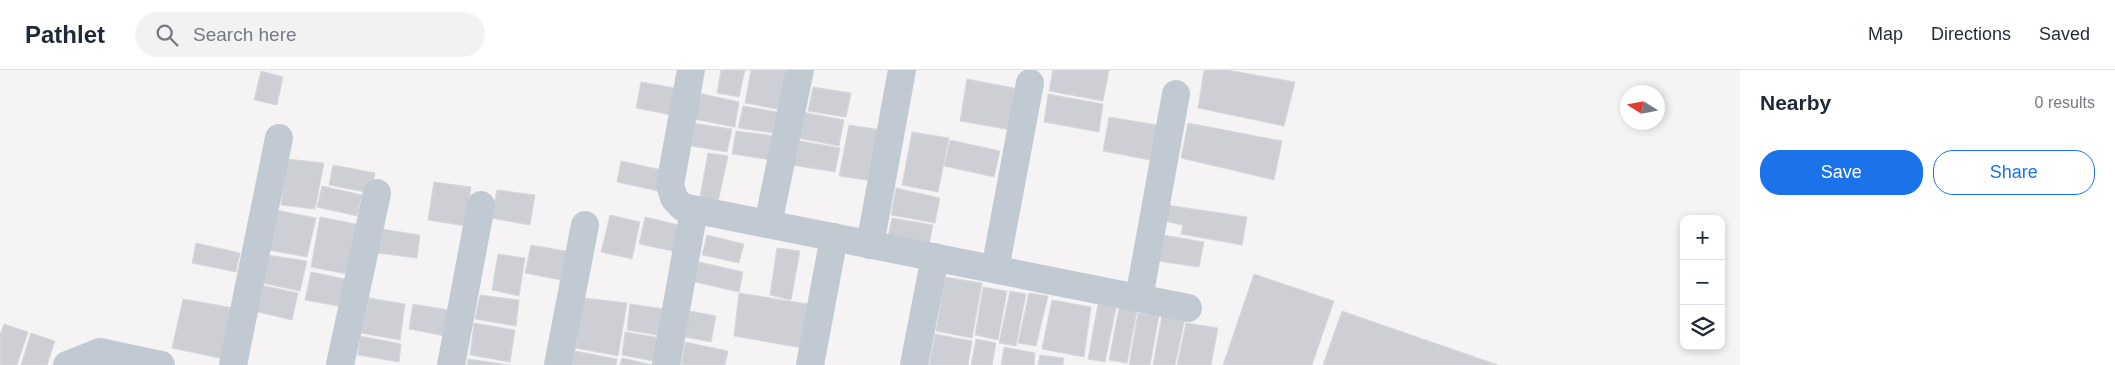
<!DOCTYPE html>
<html lang="en">
<head>
<meta charset="utf-8">
<style>
  body { margin:0; font-family:Helvetica,sans-serif; background:#f2f2f3; color:#1f2937 }
  .controls { position:absolute; right:15px; bottom:15px; display:grid; overflow:hidden; border-radius:10px; box-shadow:0 2px 8px #0003 }
  .controls button { width:45px; height:45px; display:grid; place-items:center; padding:0; border:0; border-bottom:1px solid #e0e1e3; background:#fff; color:#1f2937; font:25px sans-serif }
  .compass { position:absolute; left:1620px; top:15px; width:45px; height:45px; border-radius:50%; background:#fff; box-shadow:0 2px 8px #0003; rotate:281deg }
  .list { margin:0; padding:0; list-style:none }
  h2 { display:flex; justify-content:space-between; align-items:center; height:65px; margin:0; padding:0 20px; font-size:21px }
  h2 small { font-size:16px; font-weight:400; color:#747a83 }
  .actions { display:flex; gap:10px; padding:15px 20px }
  .actions a { flex:1; padding:11px 0; border:1px solid #1a73e8; border-radius:20px; text-align:center; font-size:18px; color:#1a73e8 }
  .actions .main { background:#1a73e8; color:#fff }
  .icon { flex:none; width:28px; height:28px; fill:none; stroke:currentColor; stroke-width:2; stroke-linecap:round; stroke-linejoin:round }
  .map { position:relative; flex:none; width:1740px; height:295px; overflow:hidden }
  header { display:flex; align-items:center; gap:30px; box-sizing:border-box; height:70px; padding:0 25px; background:#fff; border-bottom:1px solid #e0e1e3 }
  header strong { font-size:24px }
  nav { display:flex; gap:28px; margin-inline-start:auto; font-size:18px }
  .search { width:350px; height:45px; background:#f2f2f3; display:flex; align-items:center; gap:12px; box-sizing:border-box; padding:0 18px; border-radius:28px; color:#747a83; font-size:19px }
  main { display:flex }
  aside { flex:1; background:#fff }
  .map>svg:first-child { display:block }
  .building { fill:#cdcfd5; stroke:#d7d9de }
  .lines { fill:none; stroke-linecap:round; stroke-linejoin:round }
  .minor { stroke:#c1cad2; stroke-width:28 }
</style>
</head>
<body>
<header>
<strong>Pathlet</strong>
<div class="search"><svg class="icon" aria-label="search" viewBox="0 0 24 24"><circle cx="10" cy="10" r="6"/><path d="M15 15l6 6"/></svg>Search here</div>
<nav><a>Map</a><a>Directions</a><a>Saved</a></nav>
</header>
<main>
<div class="map">
<svg width="1740" height="295" viewBox="0 0 1740 295">
  <rect width="100%" height="100%" fill="#f5f3f3"/>
  <g class="building">
    <path d="M721,0h24l-6,27 -22,-4z"/>
    <path d="M751,0h45l-9,41 -42,-8z"/>
    <path d="M1053,0h56l-6,31 -54,-10z"/>
    <path d="M1204,0h23l68,12 -11,44 -86,-18z"/>
    <path d="M261,1l22,6 -6,28 -23,-5z"/>
    <path d="M967,9l57,11 -7,41 -57,-10z"/>
    <path d="M641,12l39,7 -4,27 -40,-8z"/>
    <path d="M813,17l38,6 -5,24 -38,-6z"/>
    <path d="M698,23l41,9 -4,25 -42,-8z"/>
    <path d="M1048,24l55,10 -4,28 -55,-10z"/>
    <path d="M743,36l35,6 -4,21 -36,-5z"/>
    <path d="M802,42l42,8 -5,26 -41,-8z"/>
    <path d="M1109,47l48,8 -7,35 -47,-9z"/>
    <path d="M691,53l41,6 -5,23 -41,-7z"/>
    <path d="M1188,53l94,18 -8,39 -93,-22z"/>
    <path d="M849,55l39,6 -9,51 -40,-6z"/>
    <path d="M736,61l40,5 -4,24 -40,-6z"/>
    <path d="M912,62l37,6 -11,54 -36,-7z"/>
    <path d="M795,70l45,8 -5,24 -43,-7z"/>
    <path d="M950,70l50,11 -6,26 -50,-11z"/>
    <path d="M708,83l20,3 -12,55 -18,-4z"/>
    <path d="M287,89l37,4 -9,46 -34,-4z"/>
    <path d="M621,91l41,9 -4,21 -41,-9z"/>
    <path d="M333,95l42,8 -4,20 -42,-8z"/>
    <path d="M434,112l37,5 -5,39 -38,-6z"/>
    <path d="M322,116l40,9 -5,21 -40,-9z"/>
    <path d="M896,118l44,10 -5,25 -44,-8z"/>
    <path d="M497,120l38,5 -5,30 -39,-7z"/>
    <path d="M1167,135l80,12 -5,28 -61,-11 2,-9 -20,-4z"/>
    <path d="M276,140l40,8 -9,39 -39,-7z"/>
    <path d="M610,145l30,7 -8,37 -31,-7z"/>
    <path d="M320,147l41,8 -9,50 -41,-8z"/>
    <path d="M645,147l38,9 -6,26 -38,-8z"/>
    <path d="M892,148l41,7 -5,24 -41,-7z"/>
    <path d="M381,159l39,6 -3,23 -40,-5z"/>
    <path d="M707,165l37,9 -5,19 -37,-8z"/>
    <path d="M1163,165l41,7 -5,25 -42,-6z"/>
    <path d="M196,173l44,10 -4,19 -44,-9z"/>
    <path d="M531,175l40,7 -5,29 -41,-8z"/>
    <path d="M777,178l23,3 -9,49 -21,-5z"/>
    <path d="M498,184l27,4 -6,38 -27,-6z"/>
    <path d="M267,185l40,6 -7,30 -38,-8z"/>
    <path d="M699,192l44,10 -4,20 -44,-10z"/>
    <path d="M311,202l39,8 -7,27 -38,-7z"/>
    <path d="M1254,204l80,27 -22,64h-89z"/>
    <path d="M945,207l37,6 -10,55 -36,-7z"/>
    <path d="M256,214l42,9 -6,27 -42,-10z"/>
    <path d="M983,217l24,4 -9,49 -23,-5z"/>
    <path d="M1010,221l16,3 -10,52 -17,-3z"/>
    <path d="M739,223l69,11 -6,44 -68,-12z"/>
    <path d="M1029,223l19,3 -12,50 -18,-3z"/>
    <path d="M480,225l39,5 -3,26 -41,-7z"/>
    <path d="M369,228l36,6 -5,36 -39,-7z"/>
    <path d="M584,228l43,5 -9,53 -42,-8z"/>
    <path d="M183,229l51,9 -10,51 -52,-11z"/>
    <path d="M1052,230l39,7 -7,50 -42,-8z"/>
    <path d="M413,234l42,7 -5,26 -41,-8z"/>
    <path d="M630,234l42,6 -4,27 -41,-7z"/>
    <path d="M1098,234l18,4 -11,54 -17,-3z"/>
    <path d="M1119,238l18,3 -10,52 -18,-3z"/>
    <path d="M690,241l26,5 -5,26 -26,-5z"/>
    <path d="M1342,241l156,54h-175z"/>
    <path d="M1138,243l21,3 -9,49h-21z"/>
    <path d="M1162,245l23,3 -10,47h-22z"/>
    <path d="M474,253l41,7 -5,32 -40,-7z"/>
    <path d="M1186,253l32,5 -7,37h-34z"/>
    <path d="M4,254l24,8 -11,33h-17v-30z"/>
    <path d="M625,262l42,7 -4,24 -41,-8z"/>
    <path d="M31,263l24,8 -8,24h-26z"/>
    <path d="M935,264l37,7 -4,24h-39z"/>
    <path d="M360,266l41,8 -2,18 -41,-7z"/>
    <path d="M976,269l20,4 -4,22h-21z"/>
    <path d="M685,272l43,9 -3,14h-44z"/>
    <path d="M1004,277l31,6 -1,12h-33z"/>
    <path d="M575,281l42,8 -1,6h-44z"/>
    <path d="M1040,285l24,3 -1,7h-25z"/>
    <path d="M622,288l31,7h-33z"/>
    <path d="M468,289l41,6h-42z"/>
  </g>
  <g class="lines">
    <g class="minor">
      <path d="M691,0l-21,115 4,13 8,9 506,101"/>
      <path d="M768,154l32,-154"/>
      <path d="M870,175l32,-175"/>
      <path d="M995,199l35,-186"/>
      <path d="M1139,228l37,-204"/>
      <path d="M67,295l33,-13 61,13"/>
      <path d="M233,295l46,-227"/>
      <path d="M340,295l37,-172"/>
      <path d="M451,295l30,-160"/>
      <path d="M558,295l27,-140"/>
      <path d="M666,295l28,-155"/>
      <path d="M810,295l24,-128"/>
      <path d="M914,295l21,-108"/>
    </g>
  </g>
</svg>
<div class="controls">
<button>+</button>
<button>−</button>
<button><svg class="icon" aria-label="layers" viewBox="0 0 24 24"><path d="M12 4l9 5-9 5-9-5zM3 14l9 5 9-5"/></svg></button>
</div>
<svg class="compass" viewBox="-18 -18 36 36"><path d="M0-13l5 13h-10z" fill="#e53935"/><path d="M0 13l5-13h-10z" fill="#747a83"/></svg>
</div>
<aside>
<h2>Nearby<small>0 results</small></h2>
<ul class="list">
</ul>
<div class="actions"><a class="main">Save</a><a>Share</a></div>
</aside>
</main>
</body>
</html>
